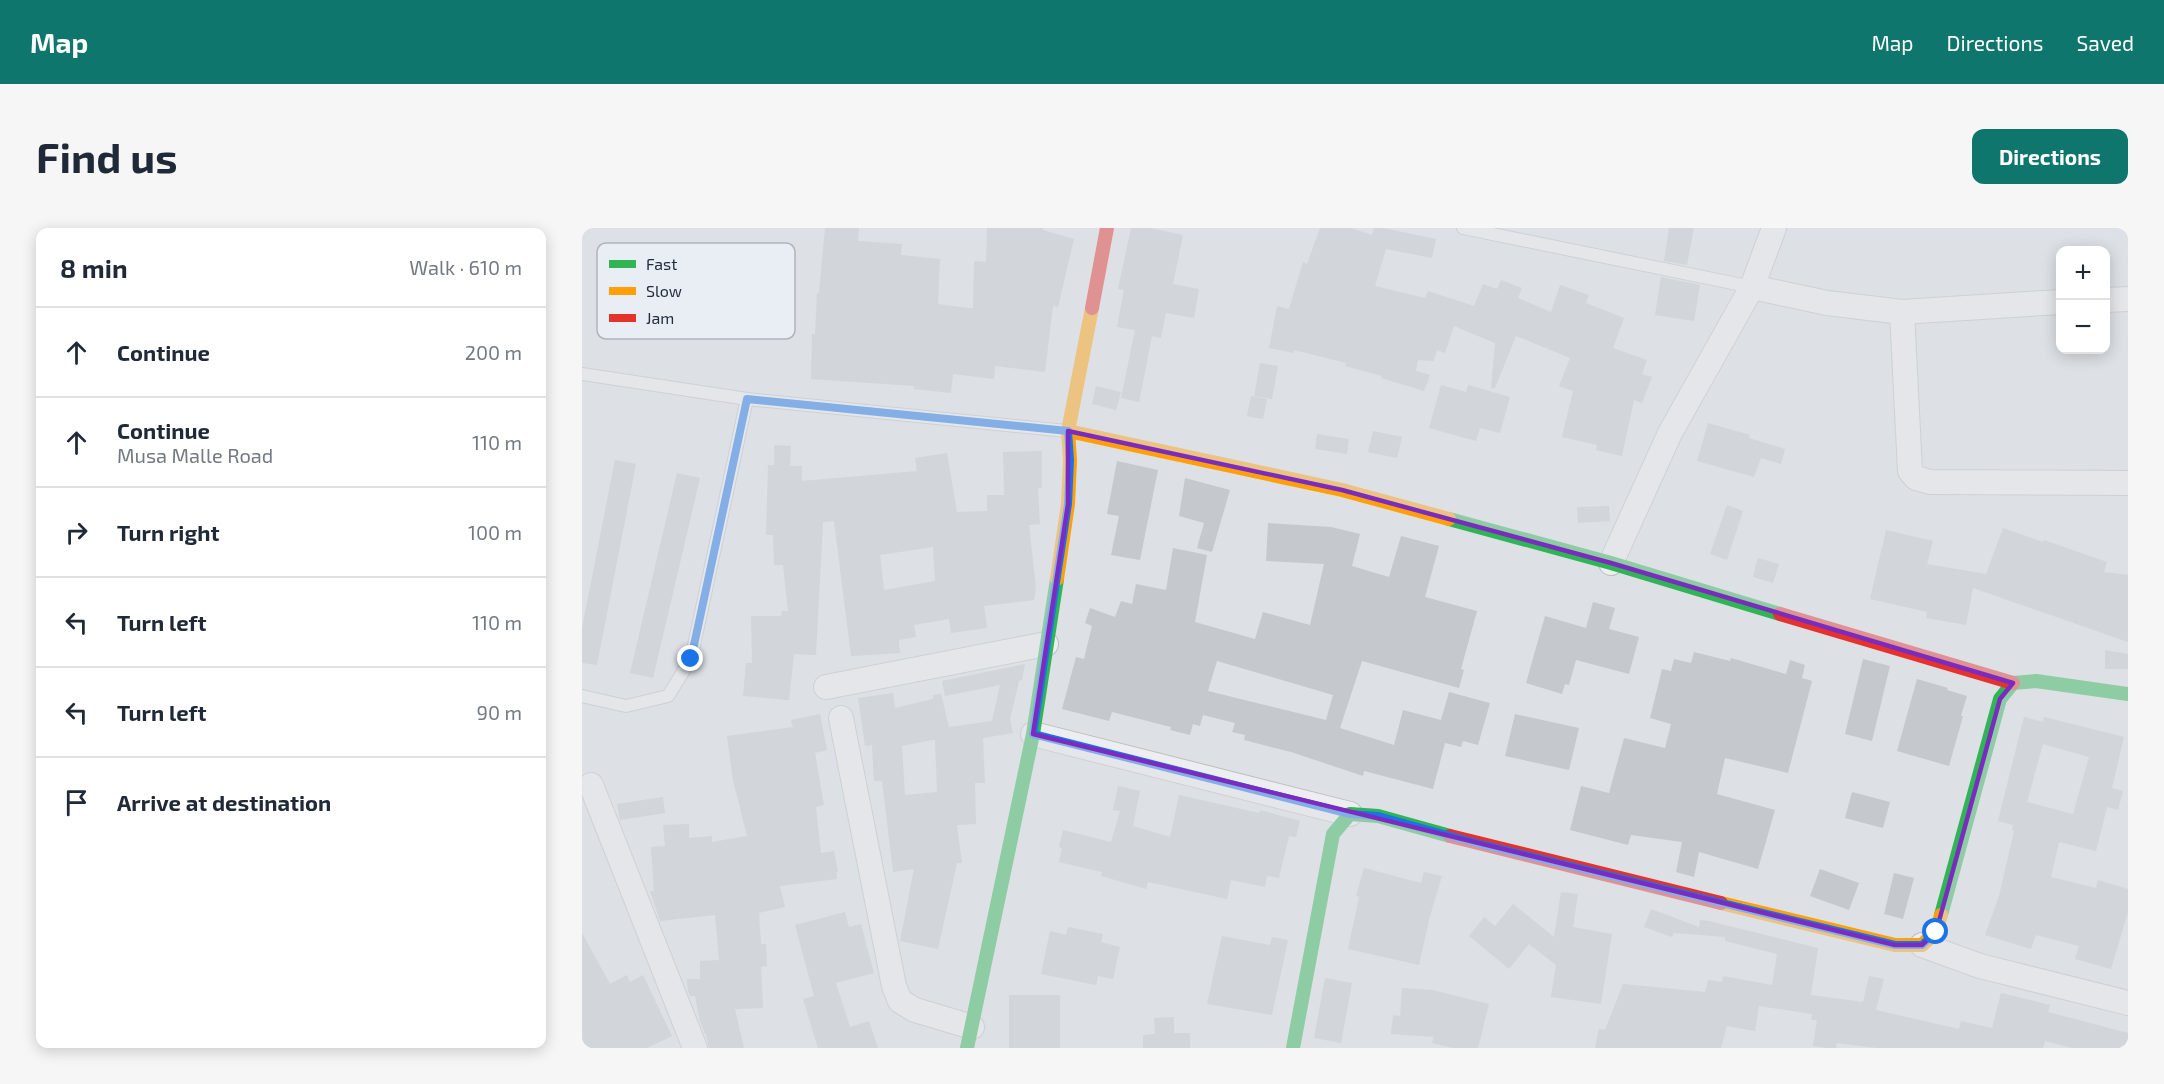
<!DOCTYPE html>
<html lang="en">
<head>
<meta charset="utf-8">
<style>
  body { margin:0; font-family:"Exo 2",sans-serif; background:#f6f6f7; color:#1f2937 }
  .controls { position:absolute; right:18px; top:18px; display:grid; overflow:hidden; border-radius:12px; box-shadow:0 3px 15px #0003 }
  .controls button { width:54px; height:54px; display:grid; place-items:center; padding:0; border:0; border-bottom:2px solid #e0e1e3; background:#fff; color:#1f2937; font:30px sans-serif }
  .stop { position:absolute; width:18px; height:18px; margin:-14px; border:4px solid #1a73e8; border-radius:50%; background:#fff }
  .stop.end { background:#1a73e8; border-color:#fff; box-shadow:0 2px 6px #0008 }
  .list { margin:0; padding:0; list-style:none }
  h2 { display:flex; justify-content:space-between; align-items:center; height:78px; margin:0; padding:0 24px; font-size:26px }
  h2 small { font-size:20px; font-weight:400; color:#747a83 }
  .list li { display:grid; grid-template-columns:39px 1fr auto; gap:18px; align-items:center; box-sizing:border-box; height:90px; padding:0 24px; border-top:2px solid #e0e1e3 }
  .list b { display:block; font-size:22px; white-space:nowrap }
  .list p { margin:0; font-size:20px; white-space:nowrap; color:#747a83 }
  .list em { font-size:20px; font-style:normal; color:#747a83 }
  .icon { flex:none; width:33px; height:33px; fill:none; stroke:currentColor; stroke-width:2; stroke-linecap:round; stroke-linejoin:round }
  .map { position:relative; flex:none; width:1546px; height:820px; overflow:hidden; border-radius:12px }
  header { display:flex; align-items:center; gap:36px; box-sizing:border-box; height:84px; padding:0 30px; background:#0f766e; color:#fff }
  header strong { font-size:28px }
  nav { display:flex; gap:33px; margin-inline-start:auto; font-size:21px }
  .intro { display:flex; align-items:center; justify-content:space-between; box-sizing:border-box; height:144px; padding:0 36px }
  h1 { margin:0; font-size:42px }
  .button { padding:15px 27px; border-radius:12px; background:#0f766e; color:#fff; font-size:21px; font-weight:700 }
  main { display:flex; gap:36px; padding:0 36px }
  aside { flex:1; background:#fff; border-radius:12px; box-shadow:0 3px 15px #0003 }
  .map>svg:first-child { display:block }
  .building { fill:#c5c8cc; fill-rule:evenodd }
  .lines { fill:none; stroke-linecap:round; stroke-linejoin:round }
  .lane-casing { stroke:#bbbec2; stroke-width:14 }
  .street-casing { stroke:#bbbec2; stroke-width:26 }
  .lane { stroke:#edeef0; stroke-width:12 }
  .street { stroke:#edeef0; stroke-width:24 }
  .fast { stroke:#30b455; stroke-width:14 }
  .slow { stroke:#ff9f0a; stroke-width:14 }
  .jam { stroke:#e5322d; stroke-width:14 }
  .route { stroke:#1a73e8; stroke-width:8 }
  .marked { fill:none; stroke:#7b2cbf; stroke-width:4.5; stroke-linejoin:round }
  .key { fill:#e9eef4; stroke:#aeb4bd; stroke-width:1.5 }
  .key-label { font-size:16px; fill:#232d3d }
</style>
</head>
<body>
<header>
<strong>Map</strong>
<nav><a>Map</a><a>Directions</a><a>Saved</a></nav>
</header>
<div class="intro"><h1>Find us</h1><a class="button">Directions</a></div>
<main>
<aside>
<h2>8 min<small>Walk · 610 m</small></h2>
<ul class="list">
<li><svg class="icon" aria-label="ahead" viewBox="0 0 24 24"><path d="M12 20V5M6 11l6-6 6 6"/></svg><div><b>Continue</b></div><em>200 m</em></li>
<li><svg class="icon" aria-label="ahead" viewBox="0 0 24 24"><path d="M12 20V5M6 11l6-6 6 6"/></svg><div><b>Continue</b><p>Musa Malle Road</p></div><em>110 m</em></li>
<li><svg class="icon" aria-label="right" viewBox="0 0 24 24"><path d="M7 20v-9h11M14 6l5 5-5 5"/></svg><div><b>Turn right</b></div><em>100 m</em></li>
<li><svg class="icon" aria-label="left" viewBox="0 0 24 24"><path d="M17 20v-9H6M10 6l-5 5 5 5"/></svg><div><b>Turn left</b></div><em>110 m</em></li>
<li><svg class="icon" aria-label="left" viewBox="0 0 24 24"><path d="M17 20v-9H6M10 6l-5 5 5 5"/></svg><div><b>Turn left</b></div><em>90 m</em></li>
<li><svg class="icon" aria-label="arrive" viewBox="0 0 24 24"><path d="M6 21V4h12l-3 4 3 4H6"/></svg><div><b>Arrive at destination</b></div></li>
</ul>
</aside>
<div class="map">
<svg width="1546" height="820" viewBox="0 0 1546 820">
  <rect width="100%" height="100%" fill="#dde0e4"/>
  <g class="building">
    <path d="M243,0h34l-1,13 44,3 -1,11 39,4 -2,45 31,4h4l1,-47 12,1 1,-34h56v2l31,9 -16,68 -5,-1 -8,66 -50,-6 -1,13 -41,-5 -2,19 -37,-4v-3l-103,-7 1,-45h3l2,-41h2z"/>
    <path d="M549,0h19l33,7 -10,49 26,5 -5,29 -28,-5 -5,25 -9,-2 -13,66 -18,-4 14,-68 -18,-3 7,-37 -6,-1z"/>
    <path d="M738,0h31l21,7 2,-7h9l53,11 -4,19 -46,-9 -11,37 50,12 3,-7 46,15 9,-22 14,5 4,-9 21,8 -4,10 33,14 9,-27 29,10 -3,8 38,15 -11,30 34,12 -5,14 10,3 -10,26 -8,-3 -12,56 -26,-6 1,-5 -35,-8 11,-46 -14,-5 11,-28 -54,-22 -21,52h-4l4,-45 -41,-17 -9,27 -8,-3 -3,11 -16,-1 -2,11 14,4 -6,16 -43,-13 1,-2 -37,-10 1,-3 -52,-13v3l-25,-5 8,-42 12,3 14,-47 4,2z"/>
    <path d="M1087,0h25l-7,37 -23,-4z"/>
    <path d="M1079,49l39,8 -6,36 -39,-6z"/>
    <path d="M678,135l18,3 -6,33 -18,-3z"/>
    <path d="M859,157l25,7 2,-7 42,12 -10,36 -20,-5 -4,13 -47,-13z"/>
    <path d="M514,158l25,6 -5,18 -24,-6z"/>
    <path d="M669,168l16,3 -4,20 -16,-3z"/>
    <path d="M1126,195l42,12 -1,3 36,11 -4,15 -20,-6 -7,19 -57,-16z"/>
    <path d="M791,203l29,6 -5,21 -29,-6z"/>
    <path d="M735,206l32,5 -2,15 -32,-5z"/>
    <path d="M192,217l17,1 -1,20h12v15l115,-10 -2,-13 32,-5 10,59 30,-1v-16h17l-1,-43 39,-1v37h-4l2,36 -11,1 7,63 -2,12 -50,6 3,22 -36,5 -2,-14 -35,6 2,12 -17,3 1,13 -49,3 -17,-135 -11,1 -7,133 -22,-1 -5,46 -46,-4 3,-33h6l-1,-47h30l1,-5h6l-5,-46h-9l-1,-30h-7l2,-70h6zM351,319l2,34 -51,9 -4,-35z"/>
    <path d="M33,232l21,4 -39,201 -15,-2v-35z"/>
    <path d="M535,233l41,9 -18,90 -29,-5 8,-39 -12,-2z"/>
    <path d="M95,245l23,5 -47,200 -23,-5z"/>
    <path d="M603,250l45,12 -18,62 -15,-4 7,-25 -25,-7z"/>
    <path d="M1145,277l16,6 -16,49 -17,-6z"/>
    <path d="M1027,278l1,15 -32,2 -1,-16z"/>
    <path d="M686,295l63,4 29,7 -8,32 37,11 12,-41 38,10 -14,51 52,14 -16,58 3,1 -5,18 -97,-27 -22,67 54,17 9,-35 38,10 8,-28 41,11 -12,42 -15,-4 -2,6 -16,-4 -12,46 -69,-18 -1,5 -72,-24 -47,-12 1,-5 -13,-3 3,-9 -32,-8 -3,11 -7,-2 -3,11 -20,-5 1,-3 -59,-15 -3,9 -47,-12 14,-52 8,2 8,-33 -7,-3 5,-15 25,9 6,-16 11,3 4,-20 30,6 7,-42 34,7 -12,67 60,17 8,-27 47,13 14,-61 -58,-3zM635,433l116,34 -7,25 -118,-29z"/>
    <path d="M1421,300l40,14 1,-2 63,22 -3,10 24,3v67l-155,-54 -7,37 -40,-7 1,-6 -57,-13 16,-69 47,11 -6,23 59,10z"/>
    <path d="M1176,330l21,6 -6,19 -20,-6z"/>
    <path d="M1011,374l22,6 -6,21 30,8 -10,37 -53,-14 -7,25 -4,-1 -3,10 -36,-11 19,-67 41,12z"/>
    <path d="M1523,422l23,4v15h-23z"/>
    <path d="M1112,424l36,9 1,-3 55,16 4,-14 15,5 -3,13 10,3 -24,92 -63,-15 -8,36 58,16 -17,59 -59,-17 -5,25 -18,-5 6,-30 -51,-7 -3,10 -58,-15 11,-44 28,7 15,-55 41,10 6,-24 -21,-6 12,-49 9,2 3,-12 17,4z"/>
    <path d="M1281,431l27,7 -18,75 -27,-7z"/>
    <path d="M443,436l-3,16 -3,1 -9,38 3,14 -30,5 2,45h-10l1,41 -19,1 5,38h-5l-19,86 -38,-8 14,-72 -21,3 -11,-91h-8l-2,-36 -7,1 -7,-48 35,-5 2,15 38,-9v-4l8,-1 8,33 43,-6 8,-36 -55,11 -3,-15zM350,512h3l2,52 -32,3 -3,-49z"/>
    <path d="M1335,451l31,9 -1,2 20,6 -6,20h2l-14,50 -52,-15z"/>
    <path d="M238,486l7,36 -12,3 9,52 -8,2 5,46 13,-2 4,21h-2l1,7 -57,7 5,21 -26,6 2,31h5l1,22 -6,1 2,41 -28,1 9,39h-35l-3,-14h-1l-5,-13 -5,-25h-5l-2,-5 -1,-12h13v-18l19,-1 -4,-45 -55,6 -10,-30h4l-3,-44 14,-1 -2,-21 26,-1v14l23,-2v6l35,-6 -14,-56 -6,-44 66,-9 -2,-7z"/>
    <path d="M933,486l64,14 -10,42 -64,-14z"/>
    <path d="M1442,489l19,5 1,-5 80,20 -12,51 11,3 -5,19 -11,-3 -11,44 -37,-9 -8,35 45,11 2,-8 30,9v23l-17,57 -36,-10 4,-13 -43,-11 -5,14 -46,-14 14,-39 15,-65 -2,-1 1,-5 -15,-4zM1461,516l46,13 -16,57 -46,-12z"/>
    <path d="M536,558l22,5 -7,35 37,11 9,-42 80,18 1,-3 40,11 -4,16 -7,-1 -10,42 -12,-2 -2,11 -34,-7 -4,19 -79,-17 -2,7 -45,-13 1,-4 -43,-10 3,-14 -3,-1 4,-17 48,12 9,-31 -7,-1z"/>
    <path d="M1270,564l38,10 -7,26 -38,-10z"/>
    <path d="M81,569l2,16 -45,7 -3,-16z"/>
    <path d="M782,640l57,15 3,-11 18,4 -12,40 -11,49 -71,-16 11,-52 -3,-1z"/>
    <path d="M1238,641l39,14 -10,27 -39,-14z"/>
    <path d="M1312,645l20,5 -11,41 -19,-5z"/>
    <path d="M979,664l17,2 -5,33 39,7 -11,70 -50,-7 5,-32 -27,-21 -20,25 -40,-33 15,-19 11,9 18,-22 41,33z"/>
    <path d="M1069,681l48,18 1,-7 9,1 109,27 -7,47 52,7 6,-26 15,3 -8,31 83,19 2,-8 31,7 9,-35 49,12 -2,7 80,21v15h-56l-27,-7 -2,7h-166l-40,-5 -1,5h-9l-14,-2 4,-26h-6l1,-6 -53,-8 -4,25 -28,-5 -6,22h-126l4,-19 6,1 18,-46 82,8 3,-12 14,2 1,-6 49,9 5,-31 -52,-13v-4l-51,-4 -2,4 -28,-10z"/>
    <path d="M263,684l4,15 12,-3 13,49 -38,10 14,44 19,-6 9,27h-60l-15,-49 11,-3 -19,-71z"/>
    <path d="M486,699l35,7 -2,8 19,5 -7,32 -15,-3 -2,9 -55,-11 9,-43 16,4z"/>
    <path d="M0,705l28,51 17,-9 3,7 13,-7 29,61 -25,12h-65z"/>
    <path d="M640,708l48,9 2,-8 16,3 -16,75 -65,-11z"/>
    <path d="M743,750l27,5 -11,60 -27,-5z"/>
    <path d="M820,760l30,2 57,14 -11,44h-25l-21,-5 2,-6 -43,-3 2,-19 7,1z"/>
    <rect x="427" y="767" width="51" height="53"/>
    <path d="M592,789v16h16v15h-47v-13l12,-1 -1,-16z"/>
  </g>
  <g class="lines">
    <defs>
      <g id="lane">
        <path d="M881,0l289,59"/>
        <path d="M0,146l165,25 319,32"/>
        <path d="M0,468l44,10 42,-10 23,-37 56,-260"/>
      </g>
      <g id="street">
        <path d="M1170,59l75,16 75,9 158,-10"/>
        <path d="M1524,72l22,-1"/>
        <path d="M1320,84l8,159 6,7 14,4 198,1"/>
        <path d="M1029,335l59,-130 82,-146 22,-59"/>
        <path d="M244,459l220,-43"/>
        <path d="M259,490l53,268 6,15 15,9 57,17"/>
        <path d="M451,506l317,80"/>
        <path d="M9,557l104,263"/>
        <path d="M1340,717l58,21 148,37"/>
      </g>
    </defs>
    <use href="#lane" class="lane-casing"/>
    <use href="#street" class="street-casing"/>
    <use href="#lane" class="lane"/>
    <use href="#street" class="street"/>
    <g class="fast">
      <path d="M867,291l162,44 169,51"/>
      <path d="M1359,687l59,-216 13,-16 23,-2 92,13"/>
      <path d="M385,820l66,-314 24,-155"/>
      <path d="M711,820l40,-214 17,-20 28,2 72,20"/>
    </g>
    <g class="slow">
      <path d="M486,203l274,59 107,29"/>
      <path d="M475,351l11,-75 2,-44 -2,-29 24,-123"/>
      <path d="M1139,675l174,42h27l14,-13 5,-17"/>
    </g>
    <g class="jam">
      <path d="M510,80l15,-80"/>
      <path d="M1198,386l233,69"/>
      <path d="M868,608l271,67"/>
    </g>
  </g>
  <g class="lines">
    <path class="route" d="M109,431l56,-260 321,32 2,29 -2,44 -35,230 317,80 28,2 102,28 415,101h27l14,-13"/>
  </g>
  <path d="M0 0H1546V820H0ZM486,203l274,59 269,73 402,120 -13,16 -64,233 -14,13h-27l-862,-211 35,-230z" fill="#dde0e4" fill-opacity=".55" fill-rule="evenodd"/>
  <path class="marked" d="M486,203l274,59 269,73 402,120 -13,16 -64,233 -14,13h-27l-862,-211 35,-230z"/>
  <rect x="15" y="15" width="198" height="96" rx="9" class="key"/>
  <rect x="27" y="32" width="27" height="8" fill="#30b455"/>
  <rect x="27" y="59" width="27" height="8" fill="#ff9f0a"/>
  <rect x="27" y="86" width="27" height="8" fill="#e5322d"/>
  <g class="key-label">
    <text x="64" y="42">Fast</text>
    <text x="64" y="69">Slow</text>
    <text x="64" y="96">Jam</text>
  </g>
</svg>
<div class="controls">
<button>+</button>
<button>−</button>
</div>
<div class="stop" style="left:1354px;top:704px"></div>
<div class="stop end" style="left:109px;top:431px"></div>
</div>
</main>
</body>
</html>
